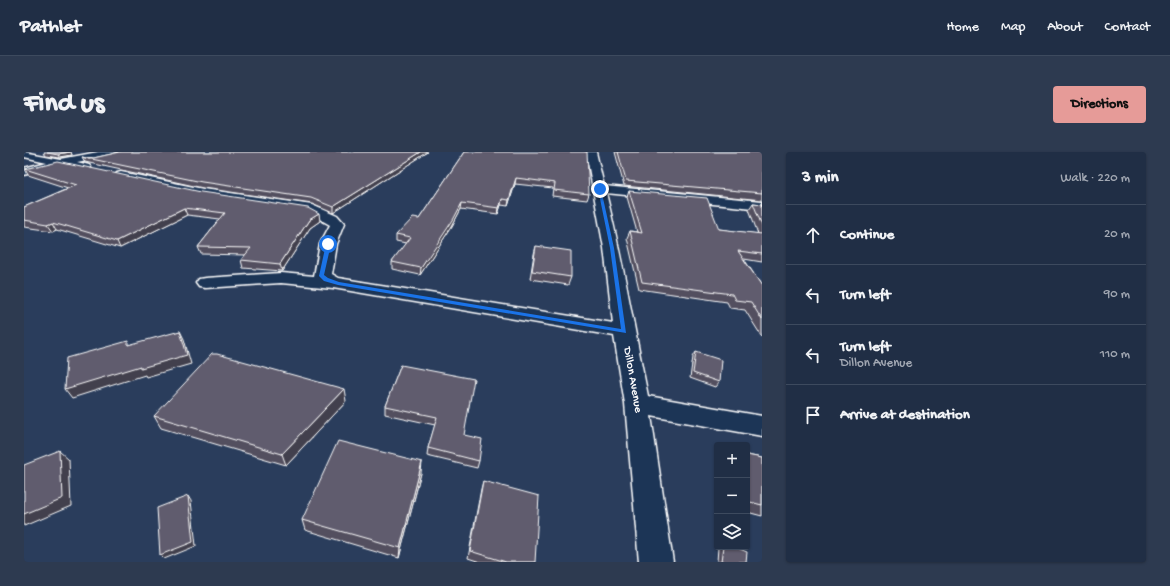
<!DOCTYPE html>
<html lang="en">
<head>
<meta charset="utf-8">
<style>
  body { margin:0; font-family:"Gochi Hand",sans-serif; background:#2d3a50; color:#f1f3f6 }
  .controls { position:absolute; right:12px; bottom:12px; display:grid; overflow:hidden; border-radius:4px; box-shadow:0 1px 3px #0004 }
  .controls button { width:36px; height:36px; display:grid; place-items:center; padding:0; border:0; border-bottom:1px solid #3d4a5e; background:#202e45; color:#f1f3f6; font:20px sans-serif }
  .stop { position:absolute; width:12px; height:12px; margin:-9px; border:3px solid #1a73e8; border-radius:50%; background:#fff }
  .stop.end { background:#1a73e8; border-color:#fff; box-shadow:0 1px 4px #0008 }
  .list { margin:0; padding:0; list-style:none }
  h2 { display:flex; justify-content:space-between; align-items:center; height:52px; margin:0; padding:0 16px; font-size:17px }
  h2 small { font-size:13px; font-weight:400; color:#a2a8b3 }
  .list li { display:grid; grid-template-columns:26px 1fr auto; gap:12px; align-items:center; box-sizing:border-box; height:60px; padding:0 16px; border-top:1px solid #3d4a5e }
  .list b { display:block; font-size:15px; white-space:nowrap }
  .list p { margin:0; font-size:13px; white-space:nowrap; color:#a2a8b3 }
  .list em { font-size:13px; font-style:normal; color:#a2a8b3 }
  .icon { flex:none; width:22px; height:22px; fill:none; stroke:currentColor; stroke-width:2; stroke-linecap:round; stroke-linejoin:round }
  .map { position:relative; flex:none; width:738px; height:410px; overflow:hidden; border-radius:4px }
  header { display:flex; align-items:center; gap:24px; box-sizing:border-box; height:56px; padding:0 20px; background:#202e45; border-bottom:1px solid #3d4a5e }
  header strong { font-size:19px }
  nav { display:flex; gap:22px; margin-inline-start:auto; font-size:14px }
  .intro { display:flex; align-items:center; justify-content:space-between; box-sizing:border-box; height:96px; padding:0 24px }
  h1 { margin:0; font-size:28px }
  .button { padding:10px 18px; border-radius:4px; background:#e69b98; color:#111; font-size:14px; font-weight:700 }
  main { display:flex; gap:24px; padding:0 24px }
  aside { flex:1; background:#202e45; border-radius:4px; box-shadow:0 1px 3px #0004 }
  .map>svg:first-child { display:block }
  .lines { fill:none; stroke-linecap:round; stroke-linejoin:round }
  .minor-casing { stroke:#fff; stroke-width:3 }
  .minor { fill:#1d3557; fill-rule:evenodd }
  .wall { fill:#534f5f; stroke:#fff }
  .shaded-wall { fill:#43404d; stroke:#fff }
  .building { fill:#605c6e; stroke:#fff }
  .route { fill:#1a73e8 }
  .labels { text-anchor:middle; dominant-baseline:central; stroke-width:3; stroke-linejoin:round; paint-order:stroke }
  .street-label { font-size:12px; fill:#fff; stroke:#1d3557 }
</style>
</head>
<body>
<header>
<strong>Pathlet</strong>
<nav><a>Home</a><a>Map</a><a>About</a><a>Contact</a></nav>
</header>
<div class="intro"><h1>Find us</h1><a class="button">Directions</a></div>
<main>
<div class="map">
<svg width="738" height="410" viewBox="0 0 738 410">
  <rect width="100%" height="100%" fill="#2a3d5c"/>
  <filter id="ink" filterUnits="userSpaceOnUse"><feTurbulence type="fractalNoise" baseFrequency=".025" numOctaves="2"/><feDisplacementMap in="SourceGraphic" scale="8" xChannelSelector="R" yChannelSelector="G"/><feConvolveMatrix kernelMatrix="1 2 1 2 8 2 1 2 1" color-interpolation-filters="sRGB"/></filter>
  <g filter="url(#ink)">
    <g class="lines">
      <defs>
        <g id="minor">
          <path d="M0,0l37,7 37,-7h22l-5,3 -38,7 12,3 2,2 -2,2 -4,1 -24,-5 -37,10v-7l23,-6 -23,-5z"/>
          <path d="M562,0h10l8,34 158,15v8l-156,-16c17,67 28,136 42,203l114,20v20l-111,-20 22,146h-34l-14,-158 -11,-68 -281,-48 -52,-5 -76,5 -6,-1 -3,-4 3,-4 6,-1 76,-5 33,3 6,-32 10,-19 -21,-12 -106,-16 -82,-19 -4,-1 -2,-2 2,-2 4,-1 82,17 109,16 25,11 7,8 -8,20 -5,30 7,4 275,45 -9,-75z"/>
        </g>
      </defs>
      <use href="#minor" class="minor-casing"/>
      <use href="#minor" class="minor"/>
    </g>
    <g class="wall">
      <path d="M20,0h27l1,3 -12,2 -14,-2z"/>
      <path d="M96,0h308l-95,61 -21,-9 -109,-16 -118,-26 -3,-5 7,2z"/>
      <path d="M440,0l125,42 -2,6 -35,-4 1,-8 -38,-4 -7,22 -7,-1 -3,9 -37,-5 -9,17 -32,49 -28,-6v-7l14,-18 -10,-2v-7l23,-16z"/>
      <path d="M591,0h147v48l-138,-14z"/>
      <path d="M1,17l295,52 -10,7 -28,43 -39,-3 -2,-8 4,-5 -44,-1 -3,-7 22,-28 -33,-4 -67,33 -63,-19 -4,2 -29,-4v-20l44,-19 -40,-13z"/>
      <path d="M605,39l90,38 39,5 -9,-25 4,-6 9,1v58l-18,-3 18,27v51l-17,-27 -15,-2 -3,-6 -88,-13 -12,-51 3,-7 7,1 -10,-35z"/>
      <path d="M512,94l35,31 -3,8 -38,-6 4,-25z"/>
      <path d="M672,200l23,30 -4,5 -25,-9 3,-21z"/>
      <path d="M377,213l63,70 15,26 -2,7 -50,-12 1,-8 7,-23 -50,-11v-8z"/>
      <path d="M322,249l-60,64 -125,-37 -7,-12z"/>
      <path d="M723,303l15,3v58l-15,-4z"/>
      <path d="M397,321l-22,85 -94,-28 -3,-10z"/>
      <path d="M459,329l52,81h-55l-12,-4 13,-69z"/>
      <path d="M694,395h17l11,15h-29z"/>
    </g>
    <g class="shaded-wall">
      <path d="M47,0l1,3 -12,2 -2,-3z"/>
      <path d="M397,0h7l-95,61v-6z"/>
      <path d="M492,26l-1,6 -7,22 1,-6z"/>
      <path d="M478,47l-1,6 -3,9 1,-6z"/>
      <path d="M438,51l-1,6 -9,17 -32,49 1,-7z"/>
      <path d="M160,56l3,7 -67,33 -3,-7z"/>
      <path d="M295,62l1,7 -10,7 -28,43 -2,-7 29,-44z"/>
      <path d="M29,70l4,7 -4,2 -5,-7z"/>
      <path d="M156,179l4,8 7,25 -45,13 -1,-2 -73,23 -7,-9z"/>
      <path d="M320,237l2,12 -60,64 -4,-11z"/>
      <path d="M36,299l9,8 2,47 -47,20v-12z"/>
      <path d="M398,310l-1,11 -22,85 1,-10z"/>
      <path d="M164,344l3,5 5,45 -32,13 -4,-4z"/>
    </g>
    <g class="building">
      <path d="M23,0h23l-12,2z"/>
      <path d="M96,0h301l-88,55 -22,-9 -109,-16 -120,-25 7,2z"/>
      <path d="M440,0h123l2,42 -35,-4 1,-7 -39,-5 -7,22 -7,-1 -3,9 -37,-5 -9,17 -32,48 -29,-6 18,-24 -14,-3 16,-17 7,1z"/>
      <path d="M594,0h144v41l-136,-12z"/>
      <path d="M34,9l143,31 107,16 11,6 -10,6 -29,44 -39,-4 10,-12 -53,-1 27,-34 -41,-5 -67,33 -64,-19 -5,2 -24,-4v-13l52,-22 -51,-16z"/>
      <path d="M605,39l78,7 12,31 43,5v20l-24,-3 24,35v34l-11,-18 -16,-2 -3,-6 -90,-12 -12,-51 12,2z"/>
      <path d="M729,51l9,1v22z"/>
      <path d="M512,94l35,5v26l-39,-6z"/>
      <path d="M156,179l7,24 -46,13v-2l-76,23 2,-31 61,-17v4z"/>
      <path d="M672,200l25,8 -2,22 -26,-9z"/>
      <path d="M188,202h5l127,35 -62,65 -128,-38z"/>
      <path d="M377,213l73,14 -10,56 18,4 -3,22 -51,-13 9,-31 -52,-11z"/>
      <path d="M314,289l84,21 -22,86 -98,-28z"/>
      <path d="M36,299l2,47 -38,16v-49z"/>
      <path d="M723,303l15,3v47l-12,-3 -3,-7z"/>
      <path d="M459,329l56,15 -4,66h-29l-36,-11z"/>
      <path d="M164,344l5,46 -33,13 -3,-47z"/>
      <path d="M699,395h12l12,5 -1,10h-25z"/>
    </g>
  </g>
  <path class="route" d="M576,36l1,1 13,59 12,85 -288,-48 -14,-4 -5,-5 7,-32 2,-1 3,1 -7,31 4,3 11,4 282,47 -11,-81 -12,-59z"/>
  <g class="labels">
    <g class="street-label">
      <text transform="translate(608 228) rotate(80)">Dillon Avenue</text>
    </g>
  </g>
</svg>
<div class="controls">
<button>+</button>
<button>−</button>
<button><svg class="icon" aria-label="layers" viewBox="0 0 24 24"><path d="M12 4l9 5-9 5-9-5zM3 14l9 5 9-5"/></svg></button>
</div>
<div class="stop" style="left:304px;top:92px"></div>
<div class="stop end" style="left:576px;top:37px"></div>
</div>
<aside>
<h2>3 min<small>Walk · 220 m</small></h2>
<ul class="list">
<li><svg class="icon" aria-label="ahead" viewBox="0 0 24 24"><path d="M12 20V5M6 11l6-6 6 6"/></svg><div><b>Continue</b></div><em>20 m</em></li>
<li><svg class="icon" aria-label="left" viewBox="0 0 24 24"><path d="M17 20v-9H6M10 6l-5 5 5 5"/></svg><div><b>Turn left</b></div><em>90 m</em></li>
<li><svg class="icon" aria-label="left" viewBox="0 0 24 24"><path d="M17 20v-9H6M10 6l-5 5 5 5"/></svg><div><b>Turn left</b><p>Dillon Avenue</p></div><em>110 m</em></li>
<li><svg class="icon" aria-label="arrive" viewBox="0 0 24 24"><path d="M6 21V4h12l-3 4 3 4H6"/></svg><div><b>Arrive at destination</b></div></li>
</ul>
</aside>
</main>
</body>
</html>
